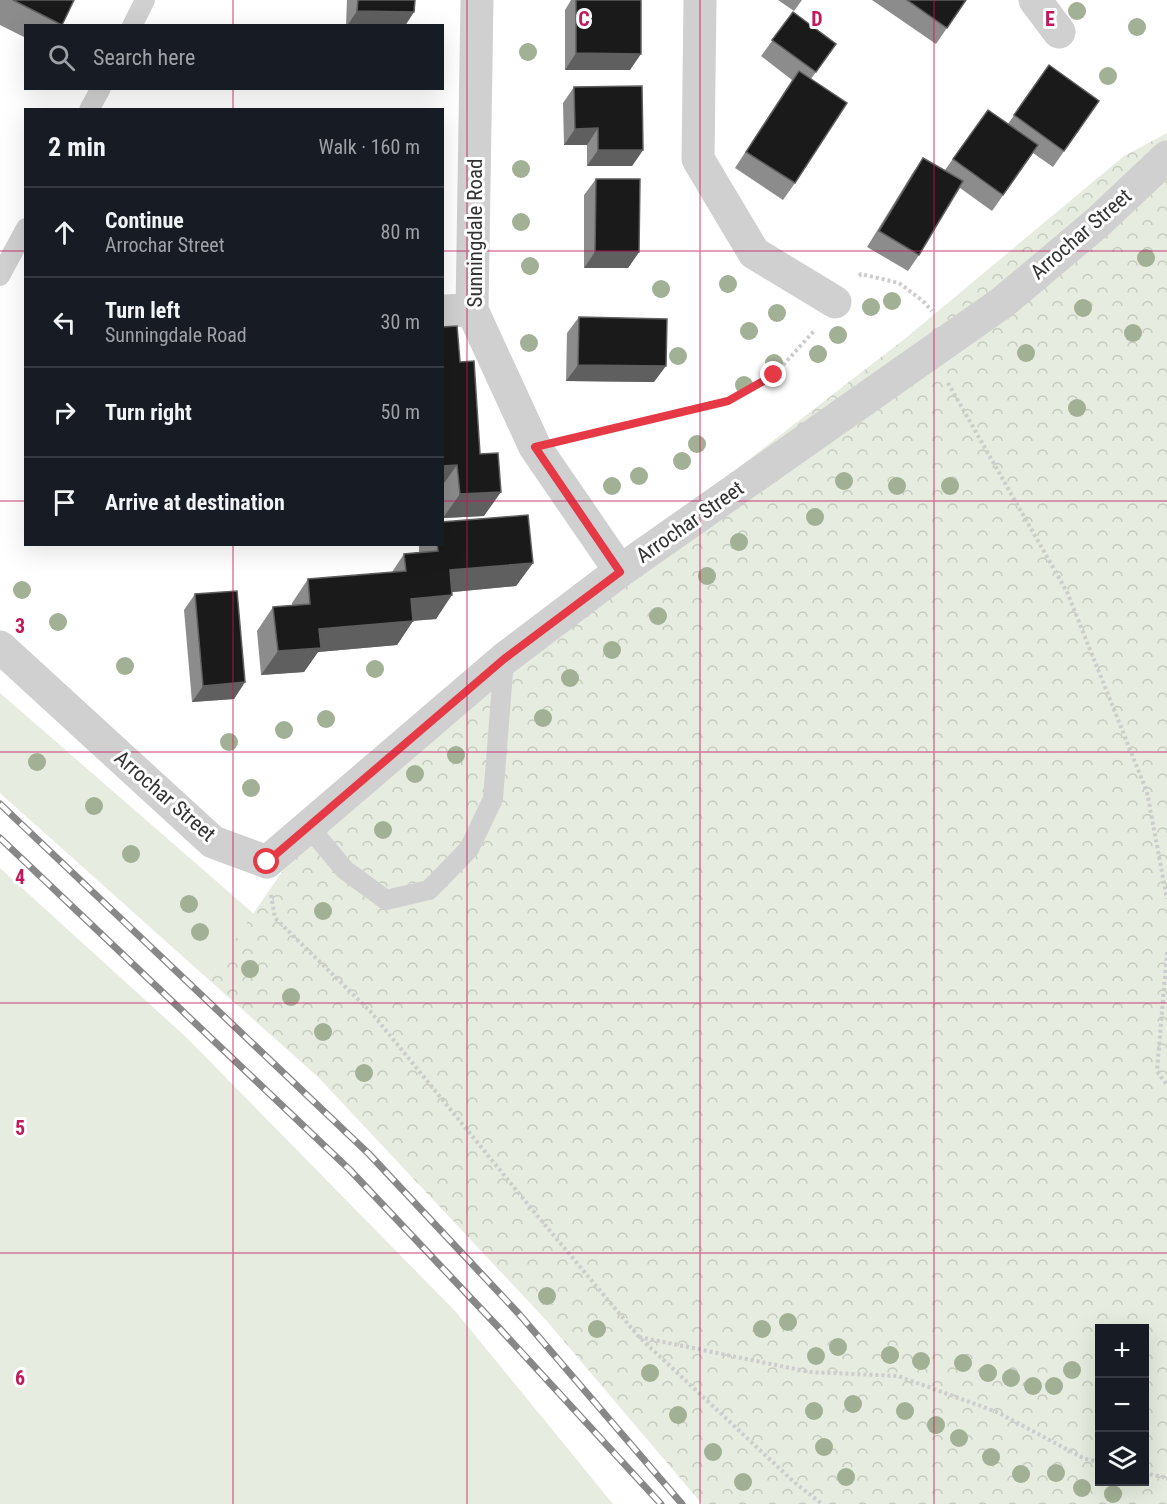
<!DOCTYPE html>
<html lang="en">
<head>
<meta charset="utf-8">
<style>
  body { margin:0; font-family:"Roboto Condensed",sans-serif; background:#242831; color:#f1f3f6 }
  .controls { position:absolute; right:18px; bottom:18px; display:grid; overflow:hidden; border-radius:0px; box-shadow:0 6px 24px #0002 }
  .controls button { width:54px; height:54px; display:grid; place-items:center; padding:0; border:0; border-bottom:2px solid #363941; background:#171b24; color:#f1f3f6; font:30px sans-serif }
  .stop { position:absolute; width:18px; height:18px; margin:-14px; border:4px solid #e63946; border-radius:50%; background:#fff }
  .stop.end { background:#e63946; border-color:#fff; box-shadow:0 2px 6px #0008 }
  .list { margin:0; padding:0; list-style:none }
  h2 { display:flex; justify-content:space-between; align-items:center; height:78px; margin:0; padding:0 24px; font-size:26px }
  h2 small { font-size:20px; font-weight:400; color:#9ea1a6 }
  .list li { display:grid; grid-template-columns:39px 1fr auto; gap:18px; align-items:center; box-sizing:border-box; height:90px; padding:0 24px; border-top:2px solid #363941 }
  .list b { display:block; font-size:22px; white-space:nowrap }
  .list p { margin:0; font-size:20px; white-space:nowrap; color:#9ea1a6 }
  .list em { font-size:20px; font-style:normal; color:#9ea1a6 }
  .icon { flex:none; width:33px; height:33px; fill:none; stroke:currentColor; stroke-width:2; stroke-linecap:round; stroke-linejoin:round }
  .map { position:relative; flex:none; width:1167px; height:1504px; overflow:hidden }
  .search { position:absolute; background:#171b24; box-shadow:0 6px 24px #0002; left:24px; top:24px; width:420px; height:66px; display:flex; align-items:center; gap:15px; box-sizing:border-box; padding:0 21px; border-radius:0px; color:#9ea1a6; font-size:22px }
  .panel { position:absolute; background:#171b24; box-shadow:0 6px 24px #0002; left:24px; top:108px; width:420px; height:438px; border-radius:0px }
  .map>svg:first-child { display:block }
  .green { fill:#e6ecdf }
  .forest { fill:url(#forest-crowns); fill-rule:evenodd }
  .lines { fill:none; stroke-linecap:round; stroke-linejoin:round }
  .path { stroke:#cdcdcd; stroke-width:4; stroke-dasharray:3 3; stroke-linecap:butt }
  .service { stroke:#d0d0d0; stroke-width:20 }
  .minor { stroke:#d0d0d0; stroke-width:33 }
  .tertiary { stroke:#d0d0d0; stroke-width:33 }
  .rail-casing { stroke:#888; stroke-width:7 }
  .rail { stroke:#fff; stroke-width:4.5; stroke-dasharray:14; stroke-linecap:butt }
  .tree { fill:#a2b095 }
  .wall { fill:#8c8c8c }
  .shaded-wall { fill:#5f5f5f }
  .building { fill:#1a1a1a; stroke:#5f5f5f; stroke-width:1.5 }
  .route { stroke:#e63946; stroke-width:8 }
  .grid { fill:none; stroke:#c2185b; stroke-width:1.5; stroke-opacity:0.55 }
  .labels { text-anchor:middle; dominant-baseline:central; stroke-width:6; stroke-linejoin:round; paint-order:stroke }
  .street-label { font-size:21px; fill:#333; stroke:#fff }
  .grid-label { font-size:20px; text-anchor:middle; font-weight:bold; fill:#c2185b; stroke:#fff; stroke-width:6; stroke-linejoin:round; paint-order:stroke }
</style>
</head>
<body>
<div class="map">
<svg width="1167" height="1504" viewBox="0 0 1167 1504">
  <defs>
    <pattern id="forest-crowns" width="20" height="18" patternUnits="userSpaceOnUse" patternTransform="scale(1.5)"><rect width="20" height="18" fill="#e6ecdf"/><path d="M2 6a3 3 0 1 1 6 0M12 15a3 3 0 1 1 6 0" fill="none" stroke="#c6cbc0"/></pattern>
  </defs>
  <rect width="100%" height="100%" fill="#fff"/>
  <g class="green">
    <path d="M0,693l254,221 -46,65 -208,-186z"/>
    <path d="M0,868l187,170 269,274 157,192h-613z"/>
  </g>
  <path class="forest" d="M1167,133v1371h-465l-157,-185 -227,-242 -110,-98 150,-217 549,-425 217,-181zM1100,1328h44v154h-44z"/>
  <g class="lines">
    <g class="path">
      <path d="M859,276l2,-2 38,9 24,18 9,10"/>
      <path d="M948,383l119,209 80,200 20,107"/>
      <path d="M571,439l157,-38 46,-26 40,-44"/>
      <path d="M271,895l4,23 95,93 165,202 104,124 155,145 28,22"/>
      <path d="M1167,952l-10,119 10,14"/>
      <path d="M639,1337l171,35 88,4 99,36 88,47 15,3"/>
      <path d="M1144,1473l23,5"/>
    </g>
    <g class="service">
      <path d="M132,26l13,-26"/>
      <path d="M89,110l12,-22"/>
      <path d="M0,276l26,-48"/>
      <path d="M308,826l37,44 41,30 43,-10 40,-41 24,-50 11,-140"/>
    </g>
    <g class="minor">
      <path d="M477,0l-5,310 63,137 85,124"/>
      <path d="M700,0l-2,159 56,94 81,49"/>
      <path d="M1035,0l24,32"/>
      <path d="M442,311l30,-1"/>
    </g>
    <path class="tertiary" d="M0,647l213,195 54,20 237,-203 116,-88 383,-269 94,-79 70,-66"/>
    <defs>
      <g id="rail">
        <path d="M0,804l369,350 150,160 163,190"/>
        <path d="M0,838l350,332 151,160 160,174"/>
      </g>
    </defs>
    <use href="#rail" class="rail-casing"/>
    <use href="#rail" class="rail"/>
  </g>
  <g class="tree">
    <circle cx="1077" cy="11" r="9"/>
    <circle cx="1137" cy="27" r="9"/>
    <circle cx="528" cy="52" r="9"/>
    <circle cx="1108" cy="76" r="9"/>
    <circle cx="521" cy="169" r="9"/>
    <circle cx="521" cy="222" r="9"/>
    <circle cx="1146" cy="258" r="9"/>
    <circle cx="530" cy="266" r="9"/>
    <circle cx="728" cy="284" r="9"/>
    <circle cx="661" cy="289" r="9"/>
    <circle cx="892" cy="301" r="9"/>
    <circle cx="871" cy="307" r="9"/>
    <circle cx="1083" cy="308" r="9"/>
    <circle cx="777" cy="313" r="9"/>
    <circle cx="749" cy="331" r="9"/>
    <circle cx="1133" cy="333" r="9"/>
    <circle cx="838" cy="335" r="9"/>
    <circle cx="529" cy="343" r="9"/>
    <circle cx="1026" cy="353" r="9"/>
    <circle cx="818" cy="354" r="9"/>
    <circle cx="678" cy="356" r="9"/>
    <circle cx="774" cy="363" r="9"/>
    <circle cx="744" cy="385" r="9"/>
    <circle cx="1077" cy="408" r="9"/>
    <circle cx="697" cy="444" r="9"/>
    <circle cx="682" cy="461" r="9"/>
    <circle cx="639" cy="476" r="9"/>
    <circle cx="844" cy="481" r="9"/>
    <circle cx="612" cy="486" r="9"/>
    <circle cx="897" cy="486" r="9"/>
    <circle cx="950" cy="486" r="9"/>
    <circle cx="815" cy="517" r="9"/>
    <circle cx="739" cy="542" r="9"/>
    <circle cx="707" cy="576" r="9"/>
    <circle cx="22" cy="590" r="9"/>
    <circle cx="658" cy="616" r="9"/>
    <circle cx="58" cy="622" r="9"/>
    <circle cx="612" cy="650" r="9"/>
    <circle cx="125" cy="666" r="9"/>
    <circle cx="375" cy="669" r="9"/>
    <circle cx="570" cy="678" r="9"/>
    <circle cx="543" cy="718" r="9"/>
    <circle cx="326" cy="719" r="9"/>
    <circle cx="284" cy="730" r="9"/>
    <circle cx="229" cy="742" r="9"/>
    <circle cx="456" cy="755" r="9"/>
    <circle cx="37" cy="762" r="9"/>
    <circle cx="415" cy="774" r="9"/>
    <circle cx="251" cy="788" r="9"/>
    <circle cx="94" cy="806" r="9"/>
    <circle cx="383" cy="830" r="9"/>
    <circle cx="131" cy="854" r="9"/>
    <circle cx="189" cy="904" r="9"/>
    <circle cx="323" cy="911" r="9"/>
    <circle cx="200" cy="932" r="9"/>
    <circle cx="250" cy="969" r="9"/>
    <circle cx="291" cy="997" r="9"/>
    <circle cx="323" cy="1032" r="9"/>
    <circle cx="364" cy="1073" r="9"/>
    <circle cx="547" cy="1296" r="9"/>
    <circle cx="788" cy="1322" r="9"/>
    <circle cx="597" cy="1329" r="9"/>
    <circle cx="762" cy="1329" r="9"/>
    <circle cx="838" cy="1347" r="9"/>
    <circle cx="890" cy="1355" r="9"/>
    <circle cx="816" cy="1356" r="9"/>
    <circle cx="921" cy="1361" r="9"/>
    <circle cx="963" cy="1363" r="9"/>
    <circle cx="1072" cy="1370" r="9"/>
    <circle cx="650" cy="1373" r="9"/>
    <circle cx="988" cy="1373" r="9"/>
    <circle cx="1011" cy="1378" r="9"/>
    <circle cx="1033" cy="1386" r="9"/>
    <circle cx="1054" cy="1386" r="9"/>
    <circle cx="853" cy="1404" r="9"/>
    <circle cx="814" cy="1411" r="9"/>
    <circle cx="905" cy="1411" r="9"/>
    <circle cx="678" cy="1415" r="9"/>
    <circle cx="936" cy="1425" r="9"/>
    <circle cx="959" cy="1438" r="9"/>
    <circle cx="824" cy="1447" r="9"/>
    <circle cx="713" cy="1452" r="9"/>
    <circle cx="991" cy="1457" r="9"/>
    <circle cx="1056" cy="1473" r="9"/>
    <circle cx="1021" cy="1474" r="9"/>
    <circle cx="846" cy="1477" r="9"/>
    <circle cx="743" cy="1482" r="9"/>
    <circle cx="1082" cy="1488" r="9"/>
    <circle cx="1113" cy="1494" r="9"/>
  </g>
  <g class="wall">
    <path d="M0,0h74l-13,26h-35v12l-26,-13z"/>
    <path d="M347,0h68l-10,26h-59z"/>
    <path d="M571,0h70l-11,70h-65v-60z"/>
    <path d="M778,0h24l-8,11z"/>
    <path d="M872,0h94l-30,44z"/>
    <path d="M793,12l43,32 -25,35 -16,104 -12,17 -48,-32 57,-88 -31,-24z"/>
    <path d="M1049,65l50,36 -46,66 -20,-14 -41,58 -32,-23 -41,67 -11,16 -41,-24 45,-73 11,-16 22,12 43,-60 20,14z"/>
    <path d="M574,87l69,63 -11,16h-45v-21h-23l-1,-42z"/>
    <path d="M596,179l43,73 -11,16h-44v-73z"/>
    <path d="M579,317l75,65 -88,-1 1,-48z"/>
    <path d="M442,327l18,35 24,154 -41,2z"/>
    <path d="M420,544h22l91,19 -17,23 -64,6 -16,27 -23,2 -16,24 -79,7 -14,20 -43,3 -4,-44 16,-24 19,-1v-3l16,-24 84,-7 12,-18 15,-2v-6z"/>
    <path d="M195,594l50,88 -11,17 -42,3 -8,-92z"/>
  </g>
  <g class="shaded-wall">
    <path d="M357,11l57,1 -9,14h-58z"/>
    <path d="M576,53l65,1 -11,16h-65z"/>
    <path d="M598,128l-11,17h-23l11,-16z"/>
    <path d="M598,150h45l-11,16h-45z"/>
    <path d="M595,252h44l-11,16h-44z"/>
    <path d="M578,365l88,1 -12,16 -88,-1z"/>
    <path d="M457,465l-15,21v-20z"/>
    <path d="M501,492l-17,24 -41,2 17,-24z"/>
    <path d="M533,563l-17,23 -83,8 17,-24z"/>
    <path d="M452,595l-16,24 -41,3 16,-23z"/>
    <path d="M413,621l-16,24 -79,7 -14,20 -43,3 17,-24 41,-22z"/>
    <path d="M245,682l-11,17 -42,3 11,-16z"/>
  </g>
  <g class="building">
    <path d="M13,0h61l-12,25z"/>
    <path d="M358,0h57l-1,12 -57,-1z"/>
    <path d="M576,0h65v54l-65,-1z"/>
    <path d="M907,0h59l-19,28z"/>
    <path d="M793,12l43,32 -20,28 -44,-32z"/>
    <path d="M1049,65l50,36 -35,50 -50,-36z"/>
    <path d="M799,71l48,32 -52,80 -49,-31z"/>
    <path d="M642,86l1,64h-45v-22l-23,1 -1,-42z"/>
    <path d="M988,110l50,35 -35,50 -50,-36z"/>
    <path d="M923,158l40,23 -44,74 -40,-24z"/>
    <path d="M596,179h44l-1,73h-44z"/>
    <path d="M579,317l88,2 -1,47 -88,-1z"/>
    <path d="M457,326l3,36 14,-1 6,93 18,-1 3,39 -41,2 -3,-29 -15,1v-139z"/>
    <path d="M528,515l5,48 -83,7 2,25 -41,4 2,22 -94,8 2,19 -43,3 -5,-44 37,-3 -2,-25 98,-8 -2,-17 34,-3 -1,-7h5v-22z"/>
    <path d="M237,591l8,91 -42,4 -8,-92z"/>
  </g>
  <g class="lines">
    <path class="route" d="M267,862l237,-203 116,-87 -85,-125 193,-46 46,-26"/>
  </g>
  <path class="grid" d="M233,0v26M467,0v1504M700,0v1504M934,0v1504M233,88v22M0,251h26M442,251h725M0,501h26M442,501h725M233,544v960M0,752h1167M0,1003h1167M0,1253h1167"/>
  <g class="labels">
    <g class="street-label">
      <text transform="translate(475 233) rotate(-90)">Sunningdale Road</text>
      <text transform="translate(1081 234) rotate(-41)">Arrochar Street</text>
      <text transform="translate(690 522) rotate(-35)">Arrochar Street</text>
      <text transform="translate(165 796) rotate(41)">Arrochar Street</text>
    </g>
  </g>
  <g class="grid-label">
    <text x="584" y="26">C</text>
    <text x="817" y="26">D</text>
    <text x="1050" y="26">E</text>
    <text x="20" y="633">3</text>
    <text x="20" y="884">4</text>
    <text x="20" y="1135">5</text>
    <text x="20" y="1385">6</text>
  </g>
</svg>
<div class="controls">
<button>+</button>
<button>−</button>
<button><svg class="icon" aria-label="layers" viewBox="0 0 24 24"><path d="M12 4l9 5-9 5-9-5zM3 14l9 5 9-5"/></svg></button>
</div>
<div class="stop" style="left:267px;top:862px"></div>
<div class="stop end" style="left:774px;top:375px"></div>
<div class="search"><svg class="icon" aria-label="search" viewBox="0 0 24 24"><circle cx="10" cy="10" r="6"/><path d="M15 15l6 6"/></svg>Search here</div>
<section class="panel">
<h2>2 min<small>Walk · 160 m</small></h2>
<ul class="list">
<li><svg class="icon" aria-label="ahead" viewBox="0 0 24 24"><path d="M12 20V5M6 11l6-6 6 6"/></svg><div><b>Continue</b><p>Arrochar Street</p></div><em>80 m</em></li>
<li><svg class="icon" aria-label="left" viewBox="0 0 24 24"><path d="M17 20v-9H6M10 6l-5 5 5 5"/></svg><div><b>Turn left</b><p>Sunningdale Road</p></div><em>30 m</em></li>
<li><svg class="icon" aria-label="right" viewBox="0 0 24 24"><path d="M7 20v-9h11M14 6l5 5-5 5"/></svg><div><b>Turn right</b></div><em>50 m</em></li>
<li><svg class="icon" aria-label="arrive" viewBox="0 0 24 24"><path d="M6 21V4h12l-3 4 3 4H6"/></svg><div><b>Arrive at destination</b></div></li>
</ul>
</section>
</div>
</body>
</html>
